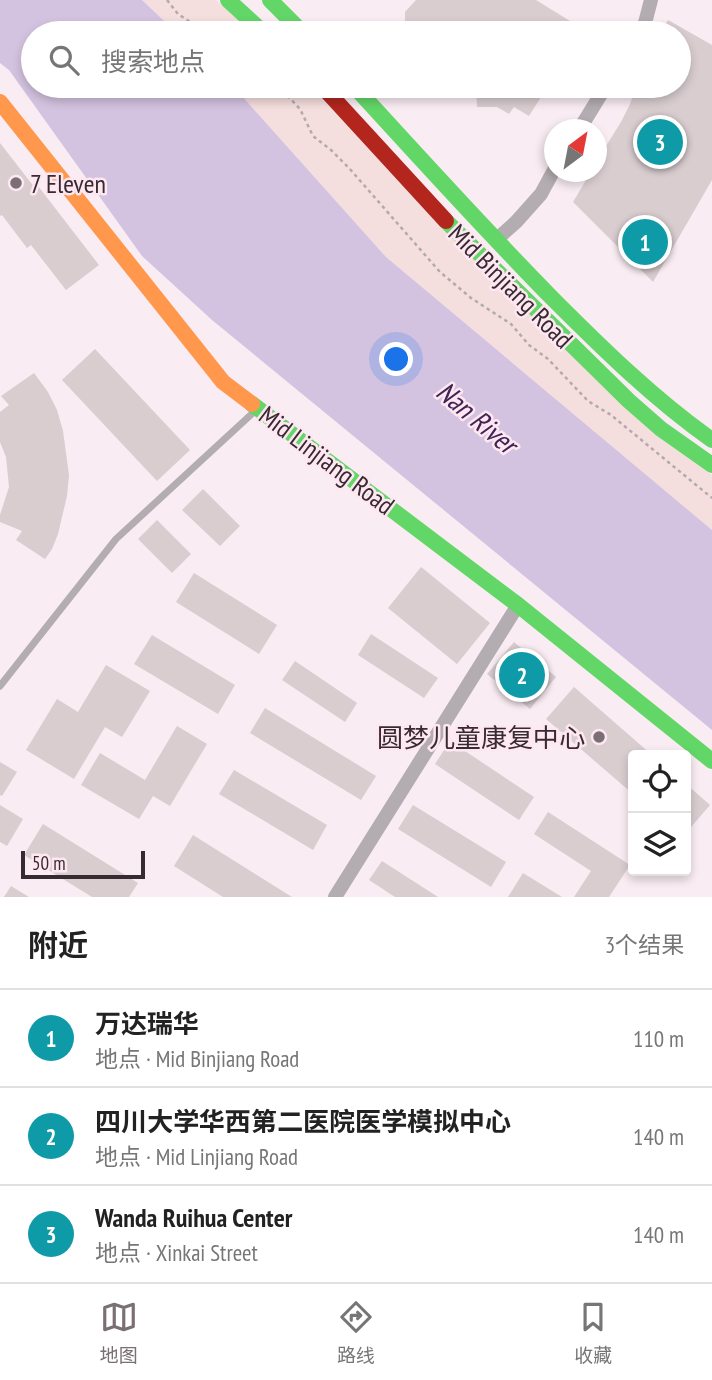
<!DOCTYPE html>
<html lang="zh">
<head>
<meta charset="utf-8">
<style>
  body { margin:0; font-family:"PT Sans Narrow","Noto Sans SC",sans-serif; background:#f2f2f2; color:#222 }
  .controls { position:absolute; right:21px; bottom:21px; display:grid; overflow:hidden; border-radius:7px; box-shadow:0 4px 10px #0003 }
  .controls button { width:63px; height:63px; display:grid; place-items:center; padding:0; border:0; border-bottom:2px solid #e0e0e0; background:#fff; color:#222; font:35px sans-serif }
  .compass { position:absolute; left:544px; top:119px; width:63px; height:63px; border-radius:50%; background:#fff; box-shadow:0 4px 10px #0003; rotate:32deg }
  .scale { position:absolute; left:21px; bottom:18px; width:124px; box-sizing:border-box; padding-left:7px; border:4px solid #362b30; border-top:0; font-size:19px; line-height:24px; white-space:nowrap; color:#362b30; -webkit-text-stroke:5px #fee7f1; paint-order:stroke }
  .you { position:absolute; left:397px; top:360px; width:24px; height:24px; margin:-18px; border:5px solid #fff; border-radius:50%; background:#1a73e8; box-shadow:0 0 0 10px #1a73e833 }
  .badge { display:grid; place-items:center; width:46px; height:46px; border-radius:50%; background:#7a6f74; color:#fff; font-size:23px; font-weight:700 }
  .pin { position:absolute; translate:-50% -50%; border:4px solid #fff; box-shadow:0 2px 7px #0006 }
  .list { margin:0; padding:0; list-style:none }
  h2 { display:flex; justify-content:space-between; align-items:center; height:91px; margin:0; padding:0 28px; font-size:30px }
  h2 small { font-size:23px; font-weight:400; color:#767676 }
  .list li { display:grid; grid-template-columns:46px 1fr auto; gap:21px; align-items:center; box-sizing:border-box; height:98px; padding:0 28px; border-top:2px solid #e0e0e0 }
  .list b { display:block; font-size:26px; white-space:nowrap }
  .list p { margin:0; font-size:23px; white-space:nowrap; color:#767676 }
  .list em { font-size:23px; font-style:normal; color:#767676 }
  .icon { flex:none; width:38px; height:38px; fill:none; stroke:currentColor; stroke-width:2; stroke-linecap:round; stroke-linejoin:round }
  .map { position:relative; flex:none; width:712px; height:897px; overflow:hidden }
  .search { position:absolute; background:#fff; box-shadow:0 4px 10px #0003; left:21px; right:21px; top:21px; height:77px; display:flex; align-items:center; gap:18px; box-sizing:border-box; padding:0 24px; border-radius:38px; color:#767676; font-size:26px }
  .sheet { height:385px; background:#fff }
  nav { display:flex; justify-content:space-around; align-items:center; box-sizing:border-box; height:98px; border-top:2px solid #e0e0e0; background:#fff; font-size:19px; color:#767676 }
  nav a { display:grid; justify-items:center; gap:4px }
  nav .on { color:#7a6f74 }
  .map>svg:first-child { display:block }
  .green { fill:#f5dfde }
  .water { fill:#d4c3e0 }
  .building { fill:#d9cdd0 }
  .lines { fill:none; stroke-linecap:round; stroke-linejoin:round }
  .path { stroke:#b1abaf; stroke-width:2.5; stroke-dasharray:3.5 3.5; stroke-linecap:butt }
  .lane { stroke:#b3acb1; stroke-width:7 }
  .street { stroke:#b3acb1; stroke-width:14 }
  .fast { stroke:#63d668; stroke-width:16 }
  .slow { stroke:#ff974d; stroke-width:16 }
  .jam { stroke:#b3261e; stroke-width:16 }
  .poi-dot { fill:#7a6f74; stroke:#fee7f1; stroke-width:2.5 }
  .labels { text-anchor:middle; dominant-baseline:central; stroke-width:5; stroke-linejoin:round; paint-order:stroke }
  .poi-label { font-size:26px; fill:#362b30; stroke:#fee7f1; text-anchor:start }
  .street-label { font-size:26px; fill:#362b30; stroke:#fee7f1 }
  .water-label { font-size:28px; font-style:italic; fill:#3f2556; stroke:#fee7f1 }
</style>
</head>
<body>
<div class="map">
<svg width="712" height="897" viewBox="0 0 712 897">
  <rect width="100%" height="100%" fill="#f9ecf2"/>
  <g class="green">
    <path d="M142,0h74l37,33h-76z"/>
    <path d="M233,86h78l166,176 193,183 42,30v55l-326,-273z"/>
  </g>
  <path class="water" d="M0,0h142l35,33h-144v53h200l153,171 326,273v200l-500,-410 -70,-64 -133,-186 -9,-7z"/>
  <g class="building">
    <path d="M416,0h120l47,29 -2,4h-172l-4,-9v-12z"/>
    <path d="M668,20l44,25v135l-59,102 -80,-80 18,-30h5v-10l25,-40 9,-18 6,-18h43v-53h-18z"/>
    <path d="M476,86h72l-19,30 -15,-9 -5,7 -12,-7h-20z"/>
    <path d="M0,143l35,45 3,-2 61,79 -33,25 -35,-45 -4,3 -25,-33 -2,1z"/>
    <path d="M95,349l95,101 -33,31 -95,-101z"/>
    <path d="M34,373l14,19 9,18 6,21 6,44 -2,21 -9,38 -6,15 -7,10 -29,-19 6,-9 -22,-9v-7l9,-28 -3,-30 -6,-15v-30l9,-7 -8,-9z"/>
    <path d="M203,489l37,37 -20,20 -38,-36z"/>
    <path d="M157,520l34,34 -19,19 -34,-34z"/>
    <path d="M421,567l69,56 -33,41 -69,-56z"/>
    <path d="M194,573l83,52 -18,29 -83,-52z"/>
    <path d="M371,634l67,44 -14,20 -66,-43z"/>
    <path d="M152,635l83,50 -17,29 -84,-50z"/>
    <path d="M514,642l42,35 -26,32 -43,-35z"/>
    <path d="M295,661l62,42 -12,19 -63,-42z"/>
    <path d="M106,665l44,26 -28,46 -17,-10 -31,52 -48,-29 31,-51 21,13z"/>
    <path d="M574,687l78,68h-19v39l-87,-75z"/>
    <path d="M265,708l111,68 -15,24 -111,-67z"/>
    <path d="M177,726l30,18 -37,62 -17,-10 -14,23 -58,-34 19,-32 45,27z"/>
    <path d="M450,741l84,56 -15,23 -84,-56z"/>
    <path d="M0,762l17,10 -15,24 -2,-1z"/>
    <path d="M234,770l93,55 -14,25 -94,-56z"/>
    <path d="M686,784l24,21 -24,28z"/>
    <path d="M0,805l23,14 -16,27 -7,-4z"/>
    <path d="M413,805l93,57 -15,25 -93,-58z"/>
    <path d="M548,812l82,53 -21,32h-35l17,-26 -57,-37z"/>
    <path d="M43,824l95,59 -9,14h-37l-68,-42z"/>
    <path d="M193,835l99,62h-69l-49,-31z"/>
    <path d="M382,861l56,36h-43l-26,-17z"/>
    <path d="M523,873l39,24h-54z"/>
    <path d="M11,886l18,11h-25z"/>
  </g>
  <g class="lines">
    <g class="path">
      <path d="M167,0l11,14 29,19"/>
      <path d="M269,86l16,7 15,16 13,27 18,14 18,18 91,104 31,26 40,26 18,21 19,14 40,42 23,14 101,83"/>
    </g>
    <path class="lane" d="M0,686l116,-147 140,-129"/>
    <g class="street">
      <path d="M638,33l7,-10 6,-23"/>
      <path d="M579,130l27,-44"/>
      <path d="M496,240l20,-18 25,-28 13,-24"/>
      <path d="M335,897l183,-292"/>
    </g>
    <g class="fast">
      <path d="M228,0l36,33"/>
      <path d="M270,0l33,33"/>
      <path d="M354,86c66,72 131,144 199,213 50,50 101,100 159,141"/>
      <path d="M446,221l183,180 32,28 51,36"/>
      <path d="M252,404l266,201 194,156"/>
    </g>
    <path class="slow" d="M0,102l223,280 29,22"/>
    <path class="jam" d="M322,86l124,135"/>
  </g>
  <g class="poi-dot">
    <circle cx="16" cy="183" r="7"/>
    <circle cx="599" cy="737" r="7"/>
  </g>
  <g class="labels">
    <g class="poi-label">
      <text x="30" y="183">7 Eleven</text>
      <text x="585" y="737" text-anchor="end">圆梦儿童康复中心</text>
    </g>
    <g class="street-label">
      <text transform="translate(511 286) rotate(45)">Mid Binjiang Road</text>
      <text transform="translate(327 460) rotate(37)">Mid Linjiang Road</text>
    </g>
    <g class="water-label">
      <text transform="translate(477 417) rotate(40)">Nan River</text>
    </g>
  </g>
</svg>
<div class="controls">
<button><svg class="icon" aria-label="locate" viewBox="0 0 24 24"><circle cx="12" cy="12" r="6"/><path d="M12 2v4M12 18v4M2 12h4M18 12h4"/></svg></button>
<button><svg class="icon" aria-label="layers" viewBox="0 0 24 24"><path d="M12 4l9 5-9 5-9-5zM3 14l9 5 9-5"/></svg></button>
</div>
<svg class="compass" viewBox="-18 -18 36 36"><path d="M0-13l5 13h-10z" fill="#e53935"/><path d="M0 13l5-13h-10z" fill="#767676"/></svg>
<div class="scale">50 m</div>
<div class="you"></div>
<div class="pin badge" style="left:645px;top:242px;background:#0f9aa8">1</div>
<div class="pin badge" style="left:522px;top:675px;background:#0f9aa8">2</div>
<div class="pin badge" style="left:660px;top:142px;background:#0f9aa8">3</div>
<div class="search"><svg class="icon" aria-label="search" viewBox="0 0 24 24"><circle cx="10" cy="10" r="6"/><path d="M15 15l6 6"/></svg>搜索地点</div>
</div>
<section class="sheet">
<h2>附近<small>3个结果</small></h2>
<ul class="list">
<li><span class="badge" style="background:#0f9aa8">1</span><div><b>万达瑞华</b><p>地点 · Mid Binjiang Road</p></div><em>110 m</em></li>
<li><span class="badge" style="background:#0f9aa8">2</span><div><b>四川大学华西第二医院医学模拟中心</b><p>地点 · Mid Linjiang Road</p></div><em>140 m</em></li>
<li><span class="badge" style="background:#0f9aa8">3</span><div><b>Wanda Ruihua Center</b><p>地点 · Xinkai Street</p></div><em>140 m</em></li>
</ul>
</section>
<nav>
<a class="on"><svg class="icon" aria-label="map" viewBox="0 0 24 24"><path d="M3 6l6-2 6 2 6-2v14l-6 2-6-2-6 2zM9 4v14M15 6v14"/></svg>地图</a>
<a><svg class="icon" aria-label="directions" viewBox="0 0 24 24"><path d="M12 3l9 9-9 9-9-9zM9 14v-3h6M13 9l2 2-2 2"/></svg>路线</a>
<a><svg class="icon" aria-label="saved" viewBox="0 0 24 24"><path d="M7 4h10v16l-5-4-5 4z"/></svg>收藏</a>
</nav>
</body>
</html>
